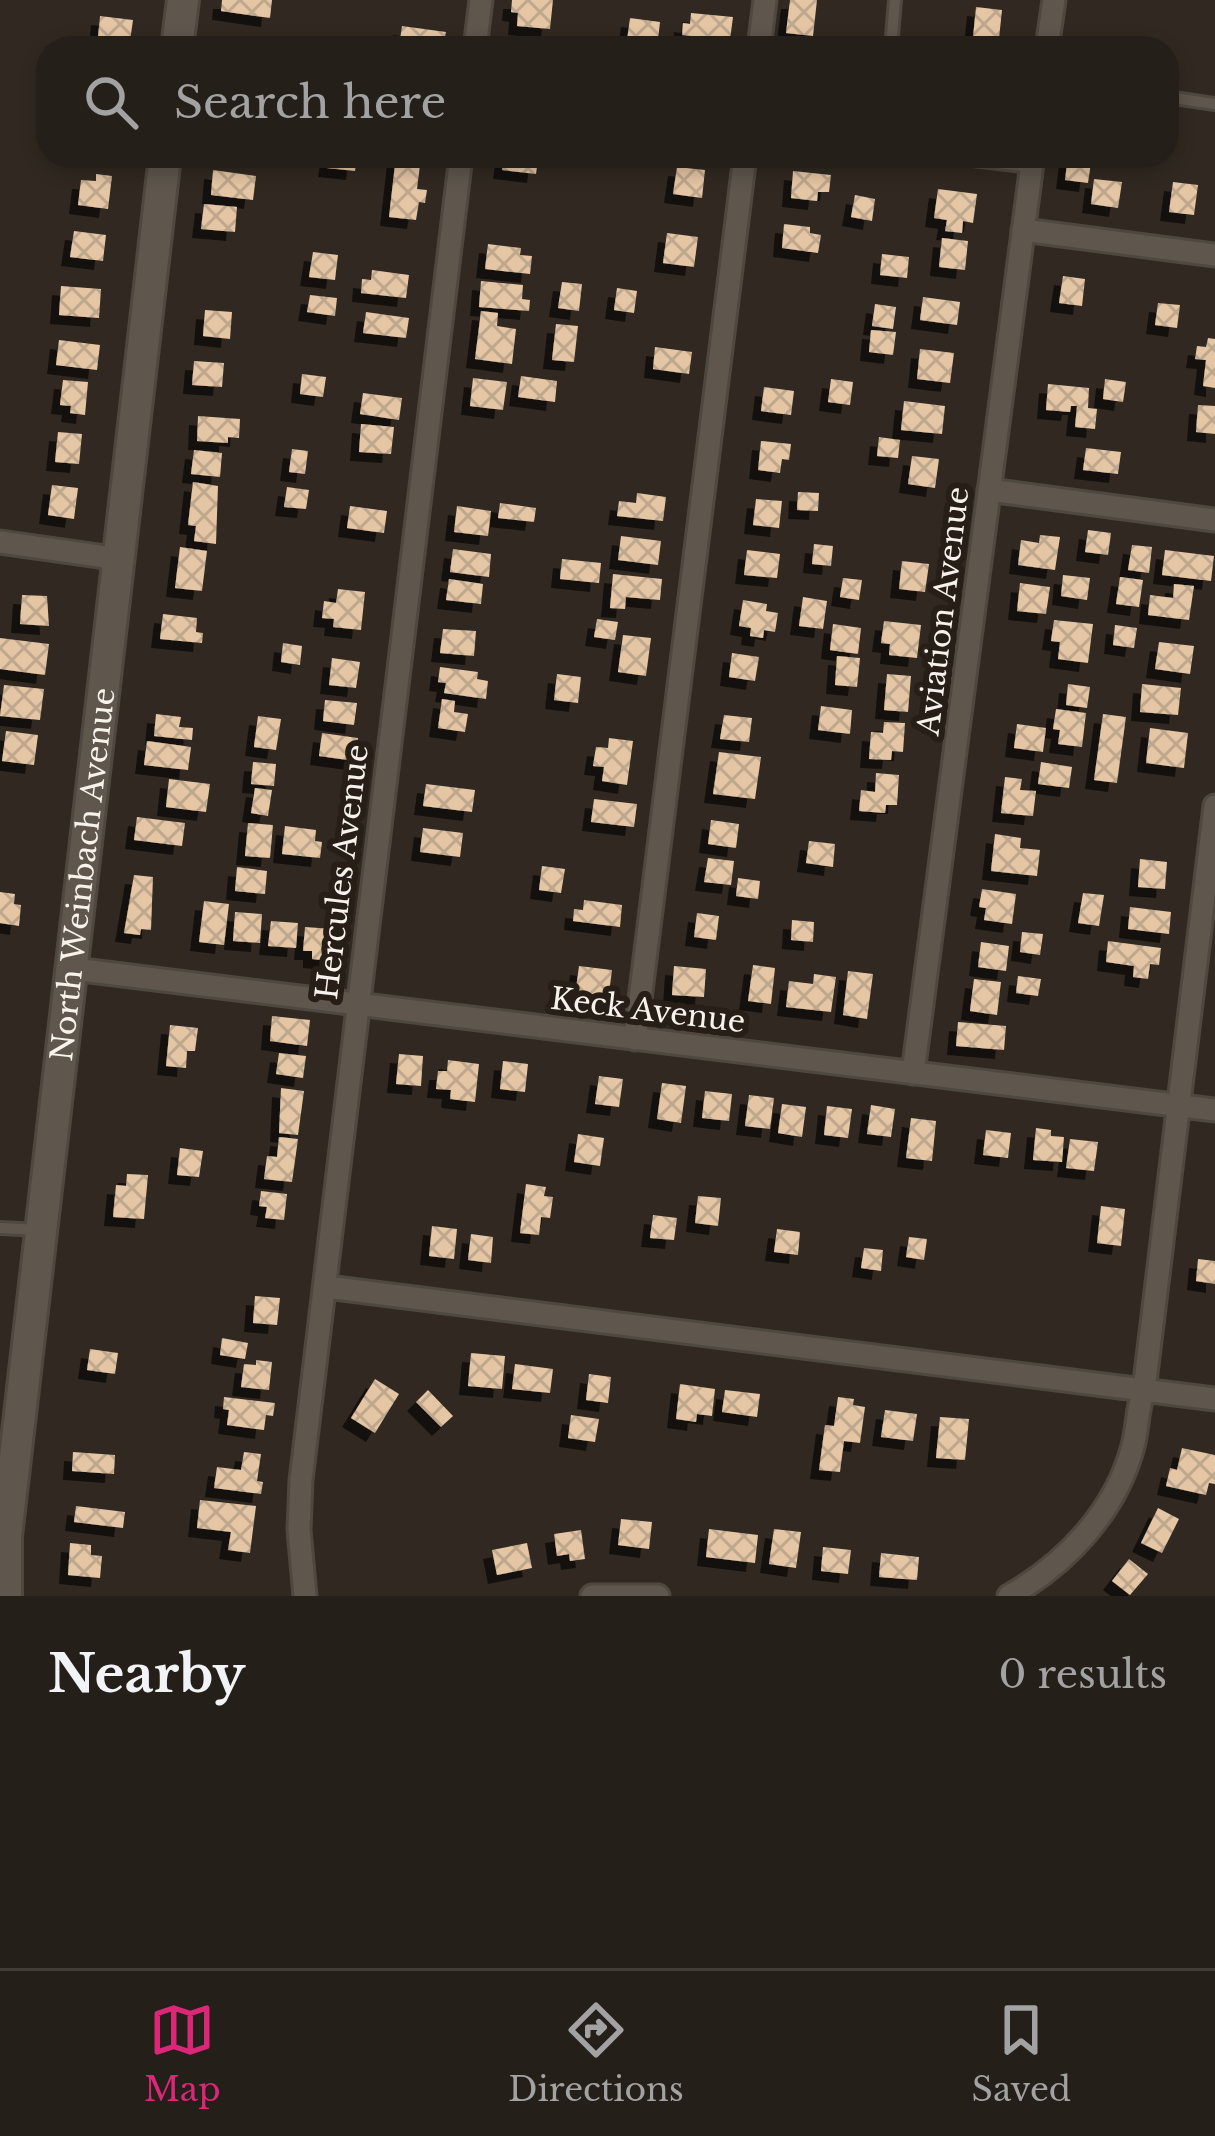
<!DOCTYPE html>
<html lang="en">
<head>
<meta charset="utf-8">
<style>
  body { margin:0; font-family:"Libre Baskerville",serif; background:#2d2722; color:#f1f3f6 }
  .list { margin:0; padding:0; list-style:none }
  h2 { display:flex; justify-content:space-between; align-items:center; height:156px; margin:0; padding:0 48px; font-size:51px }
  h2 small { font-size:39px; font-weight:400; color:#a3a2a2 }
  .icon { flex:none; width:66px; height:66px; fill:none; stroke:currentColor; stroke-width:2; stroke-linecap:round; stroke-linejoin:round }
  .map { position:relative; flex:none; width:1215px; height:1596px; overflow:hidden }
  .search { position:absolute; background:#251f19; box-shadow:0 6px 18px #0003; left:36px; right:36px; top:36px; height:132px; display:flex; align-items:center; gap:30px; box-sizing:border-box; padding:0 42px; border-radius:36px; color:#a3a2a2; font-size:45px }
  .sheet { height:372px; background:#251f19 }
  nav { display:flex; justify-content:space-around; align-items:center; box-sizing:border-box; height:168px; border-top:3px solid #423d38; background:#251f19; font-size:33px; color:#a3a2a2 }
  nav a { display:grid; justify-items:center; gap:6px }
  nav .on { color:#db2777 }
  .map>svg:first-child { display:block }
  .building { fill:url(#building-cross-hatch); filter:url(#shadow) }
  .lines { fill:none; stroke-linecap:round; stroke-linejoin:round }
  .lane-casing { stroke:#4f4840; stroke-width:16 }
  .street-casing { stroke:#4f4840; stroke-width:27 }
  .secondary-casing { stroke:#4f4840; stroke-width:36 }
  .lane { stroke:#5f574e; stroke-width:10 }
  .street { stroke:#5f574e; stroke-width:21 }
  .secondary { stroke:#5f574e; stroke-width:30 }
  .labels { text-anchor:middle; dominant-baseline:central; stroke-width:12; stroke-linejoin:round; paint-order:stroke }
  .street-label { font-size:30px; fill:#f8f2ed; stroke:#271f17 }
</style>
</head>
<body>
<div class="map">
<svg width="1215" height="1596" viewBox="0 0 1215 1596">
  <defs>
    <pattern id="building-cross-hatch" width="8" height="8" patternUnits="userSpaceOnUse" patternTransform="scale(3)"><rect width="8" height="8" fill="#e5c6a4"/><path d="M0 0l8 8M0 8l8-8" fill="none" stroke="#bea78d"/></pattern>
    <filter id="shadow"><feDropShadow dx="-9" dy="9" stdDeviation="0" flood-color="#0009"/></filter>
  </defs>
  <rect width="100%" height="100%" fill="#312921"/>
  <g class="building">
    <path d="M222,0h50l-2,18 -49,-7z"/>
    <path d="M512,0h41l-3,29 -33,-3 1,-13 -7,-1z"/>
    <path d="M790,0h27l-4,36 -27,-3z"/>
    <path d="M976,7l26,3 -4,38h-26z"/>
    <path d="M691,13l42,4 -3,23 -48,-5 1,-12 7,1z"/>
    <path d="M100,16l33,4 -4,28h-32z"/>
    <path d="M630,18l30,4 -3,26h-31z"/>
    <path d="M402,26l44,6 -3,16 -44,-1z"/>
    <path d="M329,156h28l-2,15 -28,-3z"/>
    <path d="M396,156l25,1 -4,32 10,1 -2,13 -6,-1 -3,18 -27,-3z"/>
    <path d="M504,156h30l4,4 -2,14 -34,-4z"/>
    <path d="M1068,156h24l-4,27 -23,-3z"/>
    <path d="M677,167l28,3 -3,28 -29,-4z"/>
    <path d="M213,170l43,6 -3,24 -42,-5z"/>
    <path d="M793,171l38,4 -2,17h-11l-1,9 -26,-3z"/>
    <path d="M96,174l16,2 -4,33 -30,-4 3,-25 15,1z"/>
    <path d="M1094,179l28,3 -4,26 -27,-4z"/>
    <path d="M1173,182l25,3 -4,30 -25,-3z"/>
    <path d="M938,189l39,5 -4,29 -10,-2 -1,12 -17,-2 2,-11 -13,-2z"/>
    <path d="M855,195l20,4 -3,22 -21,-4z"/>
    <path d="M204,204l33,3 -2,25 -34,-3z"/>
    <path d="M784,224l26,3v6l11,2 -3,18 -36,-5z"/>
    <path d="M74,231l32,4 -3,26 -33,-4z"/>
    <path d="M667,233l31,4 -4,30 -31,-4z"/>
    <path d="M942,238l26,3 -3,29 -26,-3z"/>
    <path d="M488,244l33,4 -1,7 12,1 -2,18 -45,-5z"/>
    <path d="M313,252l25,3 -3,25 -26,-3z"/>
    <path d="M882,254l27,3 -2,21 -27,-3z"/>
    <path d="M372,270l37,5 -3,23 -45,-5 1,-14 9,1z"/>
    <path d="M1063,276l22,3 -3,27 -23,-3z"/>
    <path d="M481,281l42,4 -1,14 8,1 -1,11 -50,-4z"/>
    <path d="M562,282l20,2 -3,27 -21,-3z"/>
    <path d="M61,286l40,3 -2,29 -40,-3z"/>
    <path d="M617,288l20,3 -3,22 -20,-3z"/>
    <path d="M310,295l27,3 -2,18 -28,-4z"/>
    <path d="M923,297l37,5 -3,23 -37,-5z"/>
    <path d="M1158,303l22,2 -3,23 -22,-3z"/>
    <path d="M875,304l21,3 -3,22 -21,-3z"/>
    <path d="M205,310l27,2 -2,27 -27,-3z"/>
    <path d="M481,311l17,2 -1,13 19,3 -4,35 -37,-5z"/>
    <path d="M366,312l43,6 -3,20 -43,-5z"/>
    <path d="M556,324l22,2 -4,36 -22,-2z"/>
    <path d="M871,330l25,2 -3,23 -24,-3z"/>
    <path d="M1208,338l7,1v49l-12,-2 3,-26 -11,-1 2,-13 9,1z"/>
    <path d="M59,340l41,5 -3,25 -41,-5z"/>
    <path d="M655,347l37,5 -3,22 -36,-5z"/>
    <path d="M920,349l34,4 -4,30 -33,-4z"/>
    <path d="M194,361l30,2 -2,24 -30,-2z"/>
    <path d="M302,374l24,3 -3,20 -23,-3z"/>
    <path d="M521,376l36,5 -2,21 -37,-5z"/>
    <path d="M473,378l34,4 -4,28 -33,-4z"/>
    <path d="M831,379l22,3 -3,23 -22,-3z"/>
    <path d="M1105,379l21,3 -3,20 -20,-3z"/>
    <path d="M63,380l25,2 -3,33 -15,-2 1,-7 -11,-1z"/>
    <path d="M1048,384l41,4 -1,20 9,1 -2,20 -20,-2 2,-21h-6l-1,6 -24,-2z"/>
    <path d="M764,387l30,4 -3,24 -30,-4z"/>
    <path d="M363,393l39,5 -3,22 -39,-6z"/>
    <path d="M904,401l41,5 -3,28 -41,-4z"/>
    <path d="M1198,405l17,1v28l-19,-2z"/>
    <path d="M198,416l42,3 -1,19 -11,-1v6l-31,-2z"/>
    <path d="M361,424l33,3 -3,27 -32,-2z"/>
    <path d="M58,432l24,2 -3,30 -24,-2z"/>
    <path d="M879,437l21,3 -2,18 -21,-2z"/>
    <path d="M761,441l30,3 -2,16 -7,-1 -2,14 -22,-3z"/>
    <path d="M1086,448l35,4 -3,22 -35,-4z"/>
    <path d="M292,449l16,2 -3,23 -16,-2z"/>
    <path d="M194,450l28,3 -2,24 -29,-3z"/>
    <path d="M912,456l27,3 -4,29 -27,-4z"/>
    <path d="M193,482l25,4 -2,58 -22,-3 2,-15 -8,-1z"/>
    <path d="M52,485l26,3 -4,31 -26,-4z"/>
    <path d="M287,487l22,3 -3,19 -22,-2z"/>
    <path d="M798,492l21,1 -1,18 -21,-1z"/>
    <path d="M637,493l29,4 -3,24 -46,-5 2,-15 17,2z"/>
    <path d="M756,499l26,2 -3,27 -26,-3z"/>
    <path d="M500,503l36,5 -2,14 -36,-4z"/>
    <path d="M350,506l37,5 -3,22 -37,-5z"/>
    <path d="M457,506l34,5 -3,25 -34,-4z"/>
    <path d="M1088,530l23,3 -3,22 -23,-3z"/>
    <path d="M1040,535l20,2 -5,33 -37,-5 3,-25 18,3z"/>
    <path d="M621,536l40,5 -3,24 -40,-5z"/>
    <path d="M814,544l19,2 -2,20 -19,-2z"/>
    <path d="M1132,545l20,2 -3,26 -21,-3z"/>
    <path d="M180,547l27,4 -5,40 -27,-3z"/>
    <path d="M453,549l38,5 -2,23 -39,-5z"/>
    <path d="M747,550l33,4 -3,24 -33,-3z"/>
    <path d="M1165,550l49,6 -3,25 -49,-6z"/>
    <path d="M562,559l39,4 -2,20 -39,-4z"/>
    <path d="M902,561l27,3 -4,28 -26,-3z"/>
    <path d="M613,574l49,5 -2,21 -34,-3 -1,12 -15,-1z"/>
    <path d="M1063,575l27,3 -3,22 -26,-4z"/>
    <path d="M1120,577l23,3 -4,27 -23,-3z"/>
    <path d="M843,578l19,2 -3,20 -19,-3z"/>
    <path d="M449,579l34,5 -2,20 -35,-4z"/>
    <path d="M1020,583l30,4 -4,27 -29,-3z"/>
    <path d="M1174,584l20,2 -5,34 -41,-5 2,-20 23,3z"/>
    <path d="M338,589l27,3 -4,38 -28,-3 1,-8 -12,-1 2,-17 12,2z"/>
    <path d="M22,595l25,1 2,30 -29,-2z"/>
    <path d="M803,597l24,4 -4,28 -24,-3z"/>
    <path d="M743,600l24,4 -1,7 12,2 -3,19 -11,-2 -1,8 -13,-2 1,-8 -12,-2z"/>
    <path d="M163,614l34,4 -1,14 7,1 -1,10 -42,-4z"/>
    <path d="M597,619l21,3 -3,18 -21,-3z"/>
    <path d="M1054,620l39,4 -5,39 -30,-4 2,-17 -9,-1z"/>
    <path d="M884,621l37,4 -4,33 -28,-3 1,-11 -9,-1z"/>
    <path d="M833,624l28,4 -3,26 -28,-4z"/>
    <path d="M1115,625l22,3 -3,20 -21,-3z"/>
    <path d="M443,629l33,2 -2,25 -34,-3z"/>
    <path d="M623,635l28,3 -5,38 -28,-4z"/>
    <path d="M0,638l49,6 -4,31 -45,-6z"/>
    <path d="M1159,642l35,4 -4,28 -35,-5z"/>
    <path d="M283,643l19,3 -2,19 -19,-3z"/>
    <path d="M732,653l27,4 -4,24 -26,-4z"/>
    <path d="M837,656l23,2 -3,29 -22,-2z"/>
    <path d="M332,658l28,4 -4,26 -27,-3z"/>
    <path d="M440,667l38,5 -1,7 11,2 -2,18 -42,-6 2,-10 -8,-1z"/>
    <path d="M557,674l24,3 -3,26 -24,-3z"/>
    <path d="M887,674l24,2 -3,36 -24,-2z"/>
    <path d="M1068,684l22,3 -3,21 -21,-3z"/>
    <path d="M1142,684l39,4 -3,27 -38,-3z"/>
    <path d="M4,685l40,4 -4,31 -40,-4z"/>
    <path d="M442,699l13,2 -1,11 14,2 -3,18 -27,-4z"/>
    <path d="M325,700l32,3 -3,22 -31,-4z"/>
    <path d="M821,706l31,4 -2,24 -32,-4z"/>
    <path d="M1056,709l30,4 -4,34 -24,-3 2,-14 -7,-1z"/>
    <path d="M156,714l25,3 -2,10 14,1 -1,12 -38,-4z"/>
    <path d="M1103,714l23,3 -9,66 -23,-3z"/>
    <path d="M724,715l28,3 -3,24 -29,-3z"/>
    <path d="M258,716l23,3 -5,31 -22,-3z"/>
    <path d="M884,722l21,1 -2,29 -11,-1 -1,9 -22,-1 2,-27 12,1z"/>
    <path d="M1017,724l29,4 -3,24 -29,-4z"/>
    <path d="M1150,728l38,5 -4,35 -38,-5z"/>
    <path d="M6,731l32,4 -4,30 -32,-4z"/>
    <path d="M322,733l36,5 -3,23 -36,-5z"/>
    <path d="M609,738l24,3 -6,44 -25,-4 2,-14 -11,-1 3,-19 12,1z"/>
    <path d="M147,741l44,6 -3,23 -44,-5z"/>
    <path d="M719,752l42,5 -6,42 -42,-5z"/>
    <path d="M253,762l23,2 -2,22 -23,-2z"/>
    <path d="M1041,762l31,5 -3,21 -31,-4z"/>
    <path d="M876,773l23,2 -2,30h-11l-1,8 -26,-2 2,-21 14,2z"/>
    <path d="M1005,777l17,2 -2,11 16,1 -3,25 -32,-3z"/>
    <path d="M169,779l41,5 -4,28 -40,-5z"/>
    <path d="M426,784l49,6 -3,22 -49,-6z"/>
    <path d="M255,788l17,2 -4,26 -17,-3z"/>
    <path d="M594,799l43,5 -3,23 -43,-5z"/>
    <path d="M137,817l48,6 -3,23 -48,-6z"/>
    <path d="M711,820l28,4 -3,24 -28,-4z"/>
    <path d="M248,823l25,2 -3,33 -25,-2z"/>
    <path d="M285,826l31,4 -1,11 7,1 -2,16 -38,-4z"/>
    <path d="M423,828l40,5 -3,24 -40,-5z"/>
    <path d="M995,834l26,4 -1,10 20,2 -3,26 -46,-5z"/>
    <path d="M809,841l26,3 -2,23 -27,-4z"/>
    <path d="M708,858l26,3 -3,24 -27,-3z"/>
    <path d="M1140,859l27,3 -2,27 -27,-2z"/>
    <path d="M542,866l23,3 -4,24 -22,-3z"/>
    <path d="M237,867l30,4 -2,23 -30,-3z"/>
    <path d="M134,875l19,2 -2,53 -10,-1 -1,6 -16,-2z"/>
    <path d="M738,878l22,3 -2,18 -22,-3z"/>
    <path d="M982,889l34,5 -4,30 -28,-4 2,-12 -7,-1z"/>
    <path d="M0,892l15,2 -1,10 7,1 -2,21 -19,-3z"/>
    <path d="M1083,893l21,2 -5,31 -21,-3z"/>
    <path d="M584,900l38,5 -2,22 -47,-6 1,-12 9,1z"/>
    <path d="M204,901l25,3 -5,41 -25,-3z"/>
    <path d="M1130,907l41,5 -2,22 -41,-5z"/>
    <path d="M235,912l27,2 -2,29 -27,-2z"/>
    <path d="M697,913l22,3 -3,24 -22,-3z"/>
    <path d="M792,920l22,2 -1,20 -22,-2z"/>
    <path d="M271,921l27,2 -2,25 -28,-2z"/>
    <path d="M305,927l28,2 -2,32 -19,-2v-8h-9z"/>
    <path d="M1022,932l21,2 -3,21 -20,-3z"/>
    <path d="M1108,941l53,7 -2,17 -9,-1 -2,15 -15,-2 1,-11 -28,-4z"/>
    <path d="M981,942l28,4 -3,25 -28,-4z"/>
    <path d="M753,965l22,3 -4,36 -23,-3z"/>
    <path d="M579,966l33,4 -4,31 -33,-5z"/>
    <path d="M674,966l32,3 -2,28 -32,-2z"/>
    <path d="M848,971l25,3 -6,45 -24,-4z"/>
    <path d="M814,974l22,3 -5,35 -45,-5 3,-26 24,3z"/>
    <path d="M1018,976l23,3 -3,17 -22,-3z"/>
    <path d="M974,979l27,3 -4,33 -27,-4z"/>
    <path d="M272,1016l38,4 -3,26 -37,-5z"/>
    <path d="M958,1022l48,4 -2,24 -48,-4z"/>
    <path d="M170,1025l28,3 -3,23h-8l-1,17 -20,-2z"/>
    <path d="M279,1053l27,3 -3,22 -27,-4z"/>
    <path d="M399,1054l24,2 -2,30 -25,-2z"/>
    <path d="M448,1060l31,4 -4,38 -25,-3 1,-9 -15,-1 2,-18h9z"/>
    <path d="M503,1061l25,3 -3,28 -25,-3z"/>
    <path d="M599,1076l24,3 -4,28 -24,-3z"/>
    <path d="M662,1083l24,3 -5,37 -24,-4z"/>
    <path d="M281,1088l23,3 -6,44 -19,-2z"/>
    <path d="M705,1091l27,3 -3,27 -27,-3z"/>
    <path d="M749,1095l25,3 -4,31 -25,-3z"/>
    <path d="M782,1104l24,3 -4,30 -24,-4z"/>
    <path d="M871,1105l24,4 -4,28 -24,-3z"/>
    <path d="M827,1106l25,3 -4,29 -24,-3z"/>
    <path d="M911,1118l25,3 -4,40 -26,-3z"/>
    <path d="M1036,1128l15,2v6l13,1 -2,25 -29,-2z"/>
    <path d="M986,1130l25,3 -3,25 -25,-3z"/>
    <path d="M578,1134l26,4 -4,28 -26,-4z"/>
    <path d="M279,1137l19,2 -6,43 -28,-3 3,-23 10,1z"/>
    <path d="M1070,1139l28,3 -4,29 -28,-3z"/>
    <path d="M180,1148l23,3 -4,26 -22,-2z"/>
    <path d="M127,1174l21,1 -4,44 -31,-2 3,-32 10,1z"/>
    <path d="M526,1184l20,3 -2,9 9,1 -3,21 -9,-1 -2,18 -19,-2z"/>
    <path d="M261,1191l26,3 -3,26 -19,-2 2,-11 -8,-1z"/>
    <path d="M698,1196l23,2 -3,28 -23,-3z"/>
    <path d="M1101,1206l24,3 -4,37 -24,-3z"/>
    <path d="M653,1215l24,3 -3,22 -24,-2z"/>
    <path d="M432,1226l25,3 -3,30 -25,-3z"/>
    <path d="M777,1229l23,3 -2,23 -24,-3z"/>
    <path d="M471,1234l22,3 -2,26 -23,-3z"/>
    <path d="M909,1237l18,2 -3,21 -18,-3z"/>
    <path d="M864,1248l19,2 -2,21 -20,-3z"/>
    <path d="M1198,1259l17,2v23l-19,-3z"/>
    <path d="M255,1296l25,2 -3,27 -24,-2z"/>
    <path d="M222,1338l26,5 -3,16 -25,-4z"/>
    <path d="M90,1349l28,4 -3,21 -28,-4z"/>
    <path d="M471,1353l34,3 -3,33 -34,-3z"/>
    <path d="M256,1360l16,2 -3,28 -28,-3 3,-23 12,1z"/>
    <path d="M515,1364l38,5 -3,24 -38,-4z"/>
    <path d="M589,1374l22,3 -3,26 -22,-3z"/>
    <path d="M375,1379l24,15 -24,39 -24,-15z"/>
    <path d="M680,1384l35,5 -3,27 -15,-2 -1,8 -20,-3z"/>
    <path d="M428,1390l25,26 -12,11 -25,-25z"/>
    <path d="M725,1390l35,4 -3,23 -35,-5z"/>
    <path d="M224,1397l51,6 -2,13 -7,-1 -2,15 -37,-5 2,-15 -6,-1z"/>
    <path d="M838,1397l16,2 -1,6 12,2 -5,36 -16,-2 -4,31 -21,-2 6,-45 9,1z"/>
    <path d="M885,1410l32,4 -4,27 -32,-4z"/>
    <path d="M571,1415l28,4 -4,23 -27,-4z"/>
    <path d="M940,1417l29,2 -4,41 -29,-2z"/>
    <path d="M1182,1448l33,7v29l-6,-1 -3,12 -40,-9 4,-18 7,2z"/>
    <path d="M73,1452l42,3 -1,19 -42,-3z"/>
    <path d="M244,1452l17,2 -4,27 6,1 -2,12 -47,-6 3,-21 24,3z"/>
    <path d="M200,1500l56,6 -6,47 -22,-3 3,-18 -34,-4z"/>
    <path d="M76,1506l49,6 -2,16 -49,-6z"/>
    <path d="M1158,1508l21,11 -17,34 -21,-10z"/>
    <path d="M621,1519l31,3 -3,27 -31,-4z"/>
    <path d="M709,1529l49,6 -3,28 -49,-6z"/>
    <path d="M774,1529l27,3 -5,36 -27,-4z"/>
    <path d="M581,1530l4,29 -15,2 -1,-7 -12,2 -3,-22z"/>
    <path d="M70,1543l21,2v10l11,1 -2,22 -32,-3z"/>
    <path d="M527,1543l5,25 -35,7 -5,-25z"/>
    <path d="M823,1547l28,3 -3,24 -27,-3z"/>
    <path d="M881,1553l38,4 -2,23 -38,-3z"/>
    <path d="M1129,1559l19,15 -18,21 -18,-14z"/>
  </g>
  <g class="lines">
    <defs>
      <g id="lane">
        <path d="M891,48l4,-48"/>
        <path d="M1167,97l48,7"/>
        <path d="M939,156l92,11"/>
        <path d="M0,1228l40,2"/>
      </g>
      <g id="street">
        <path d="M475,48l6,-48"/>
        <path d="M759,48l6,-48"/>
        <path d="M1047,48l7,-48"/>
        <path d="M1023,230l192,25"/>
        <path d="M989,490l226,30"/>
        <path d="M0,542l120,17"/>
        <path d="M74,969l1141,141"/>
        <path d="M635,1039l110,-883"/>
        <path d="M913,1073l120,-917"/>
        <path d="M327,1287l888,112"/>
        <path d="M305,1596l-6,-66 2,-50 160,-1324"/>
        <path d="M592,1596h66"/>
        <path d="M1009,1596c57,-32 107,-85 124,-150 5,-18 4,-39 11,-56l71,-584"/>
      </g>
      <g id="secondary">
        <path d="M177,48l6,-48"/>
        <path id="s1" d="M6,1596v-60l159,-1380"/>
      </g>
    </defs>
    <use href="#lane" class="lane-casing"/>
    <use href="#street" class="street-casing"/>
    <use href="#secondary" class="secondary-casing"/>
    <use href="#lane" class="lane"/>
    <use href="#street" class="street"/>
    <use href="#secondary" class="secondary"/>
  </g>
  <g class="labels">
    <g class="street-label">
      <text transform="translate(943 611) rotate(-83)">Aviation Avenue</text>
      <text transform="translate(342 872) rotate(-83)">Hercules Avenue</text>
      <text stroke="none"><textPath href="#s1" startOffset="726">North Weinbach Avenue</textPath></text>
      <text transform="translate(648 1010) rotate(7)">Keck Avenue</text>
    </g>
  </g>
</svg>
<div class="search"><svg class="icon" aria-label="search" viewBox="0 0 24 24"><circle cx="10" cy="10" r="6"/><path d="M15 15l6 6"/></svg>Search here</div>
</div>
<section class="sheet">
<h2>Nearby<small>0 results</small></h2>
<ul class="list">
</ul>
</section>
<nav>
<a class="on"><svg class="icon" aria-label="map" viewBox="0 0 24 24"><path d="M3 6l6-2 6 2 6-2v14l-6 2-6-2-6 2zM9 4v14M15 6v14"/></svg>Map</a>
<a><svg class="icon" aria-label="directions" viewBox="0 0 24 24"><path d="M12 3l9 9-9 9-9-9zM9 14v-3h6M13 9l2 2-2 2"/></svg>Directions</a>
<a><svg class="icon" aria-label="saved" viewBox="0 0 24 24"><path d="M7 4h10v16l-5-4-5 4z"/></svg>Saved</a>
</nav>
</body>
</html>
